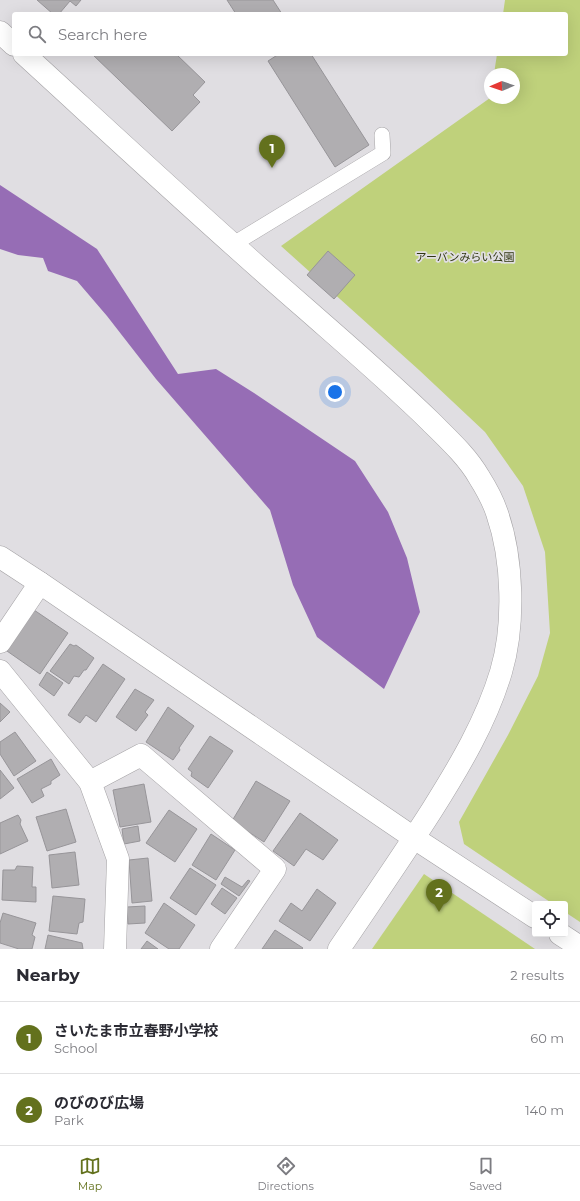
<!DOCTYPE html>
<html lang="en">
<head>
<meta charset="utf-8">
<style>
  body { margin:0; font-family:Montserrat,"Noto Sans JP",sans-serif; background:#f7f7f7; color:#2b2b33 }
  .controls { position:absolute; right:12px; bottom:12px; display:grid; overflow:hidden; border-radius:4px; box-shadow:0 4px 16px #0002 }
  .controls button { width:36px; height:36px; display:grid; place-items:center; padding:0; border:0; border-bottom:1px solid #e1e1e2; background:#fff; color:#2b2b33; font:20px sans-serif }
  .compass { position:absolute; left:484px; top:68px; width:36px; height:36px; border-radius:50%; background:#fff; box-shadow:0 4px 16px #0002; rotate:268deg }
  .you { position:absolute; left:335px; top:392px; width:14px; height:14px; margin:-10px; border:3px solid #fff; border-radius:50%; background:#1a73e8; box-shadow:0 0 0 6px #1a73e833 }
  .badge { display:grid; place-items:center; width:26px; height:26px; border-radius:50%; background:#63711d; color:#fff; font-size:13px; font-weight:700 }
  .pin { position:absolute; translate:-50% -33px; filter:drop-shadow(0 1px 2px #0008) }
  .pin::after { content:''; position:absolute; top:21px; width:14px; height:12px; background:inherit; clip-path:polygon(0 0,100% 0,50% 100%) }
  .list { margin:0; padding:0; list-style:none }
  h2 { display:flex; justify-content:space-between; align-items:center; height:52px; margin:0; padding:0 16px; font-size:17px }
  h2 small { font-size:13px; font-weight:400; color:#7c7c81 }
  .list li { display:grid; grid-template-columns:26px 1fr auto; gap:12px; align-items:center; box-sizing:border-box; height:72px; padding:0 16px; border-top:1px solid #e1e1e2 }
  .list b { display:block; font-size:15px; white-space:nowrap }
  .list p { margin:0; font-size:13px; white-space:nowrap; color:#7c7c81 }
  .list em { font-size:13px; font-style:normal; color:#7c7c81 }
  .icon { flex:none; width:22px; height:22px; fill:none; stroke:currentColor; stroke-width:2; stroke-linecap:round; stroke-linejoin:round }
  .map { position:relative; flex:none; width:580px; height:949px; overflow:hidden }
  .search { position:absolute; background:#fff; box-shadow:0 4px 16px #0002; left:12px; right:12px; top:12px; height:44px; display:flex; align-items:center; gap:10px; box-sizing:border-box; padding:0 14px; border-radius:4px; color:#7c7c81; font-size:15px }
  .sheet { height:196px; background:#fff }
  nav { display:flex; justify-content:space-around; align-items:center; box-sizing:border-box; height:56px; border-top:1px solid #e1e1e2; background:#fff; font-size:11px; color:#7c7c81 }
  nav a { display:grid; justify-items:center; gap:2px }
  nav .on { color:#63711d }
  .map>svg:first-child { display:block }
  .green { fill:#bfd17b }
  .water { fill:#966db5 }
  .building { fill:#b0aeb1; stroke:#979599 }
  .lines { fill:none; stroke-linecap:round; stroke-linejoin:round }
  .service-casing { stroke:#a5a3a6; stroke-width:16 }
  .minor-casing { stroke:#a5a3a6; stroke-width:23 }
  .tertiary-casing { stroke:#a5a3a6; stroke-width:23 }
  .service { stroke:#fff; stroke-width:15 }
  .minor { stroke:#fff; stroke-width:22 }
  .tertiary { stroke:#fff; stroke-width:22 }
  .labels { text-anchor:middle; dominant-baseline:central; stroke-width:3.5; stroke-linejoin:round; paint-order:stroke }
  .park-label { font-size:11px; fill:#303711; stroke:#e0dee2 }
</style>
</head>
<body>
<div class="map">
<svg width="580" height="949" viewBox="0 0 580 949">
  <rect width="100%" height="100%" fill="#e0dee2"/>
  <g class="green">
    <path d="M505,0h75v922l-15,-10v-8h-12l-89,-60 -5,-22 49,-87 30,-59 12,-43 -5,-81 -22,-66 -38,-54 -66,-62 -138,-124 209,-148h24v-24h-20l3,-20h69v-40h-63z"/>
    <path d="M424,874l111,75h-163z"/>
  </g>
  <path class="water" d="M0,185l97,64 81,125 38,-5 41,26 98,66 33,51 19,46 13,54 -36,77 -67,-52 -24,-52 -23,-75 -114,-131 -49,-63 -30,-35 -29,-10 -5,-13 -25,-3 -18,-6z"/>
  <g class="building">
    <path d="M37,0h44l-5,6 -6,-5 -11,13h-6z"/>
    <path d="M227,0h46l9,14h-46z"/>
    <path d="M92,54h84l29,28 -12,13 7,7 -28,29z"/>
    <path d="M279,54h32l58,91 -34,22 -67,-106z"/>
    <path d="M328,251l27,24 -21,24 -27,-24z"/>
    <path d="M34,610l34,23 -28,41 -33,-23z"/>
    <path d="M70,644l4,2 2,-1 18,13 -8,12h-2l-5,7 -5,-1 -5,8 -19,-13z"/>
    <path d="M103,664l22,15 -29,43 -10,-7 -6,8 -12,-8z"/>
    <path d="M47,672l16,11 -9,13 -15,-11z"/>
    <path d="M135,689l19,11 -9,12 3,3 -12,16 -20,-14z"/>
    <path d="M0,703l10,9 -10,10z"/>
    <path d="M168,707l26,19 -15,22 1,2 -7,10 -27,-18z"/>
    <path d="M15,732l21,29 -22,15 -14,-22v-12z"/>
    <path d="M210,736l23,15 -25,37 -17,-12 1,-4 -4,-3z"/>
    <path d="M51,759l9,16 -9,6v3l-10,5 3,7 -12,7 -15,-24z"/>
    <path d="M0,770l14,18 -14,11z"/>
    <path d="M256,781l34,20 -26,41 -32,-21z"/>
    <path d="M144,784l7,38 -31,5 -7,-37z"/>
    <path d="M66,809l10,33 -29,9 -11,-34z"/>
    <path d="M169,810l28,19 -22,33 -29,-19z"/>
    <path d="M300,813l38,27 -15,20 -17,-11 -12,17 -21,-15z"/>
    <path d="M18,815l3,5 -1,4 8,17 -28,13v-31z"/>
    <path d="M138,826l2,15 -16,3 -2,-15z"/>
    <path d="M211,834l24,16 -19,30 -24,-15z"/>
    <path d="M75,852l4,33 -27,3 -3,-33z"/>
    <path d="M148,858l4,43 -20,2 -3,-43z"/>
    <path d="M17,866l16,1 -1,20h4v15l-34,-2 1,-30h12z"/>
    <path d="M190,868l26,17 -20,30 -26,-17z"/>
    <path d="M225,877l17,10 6,-7 2,1 -11,15 -18,-12z"/>
    <path d="M222,888l15,10 -12,16 -14,-10z"/>
    <path d="M317,889l19,14 -26,38 -31,-20 12,-18 11,8z"/>
    <path d="M53,896l32,3 -2,23 -4,1 -2,11 -28,-3z"/>
    <path d="M164,903l31,22 -16,24h-10l-24,-16z"/>
    <path d="M145,906v17l-17,1 -1,-17z"/>
    <path d="M3,913l33,10 -4,12 3,2 -3,12h-13l-19,-6v-20z"/>
    <path d="M275,930l28,18 -1,1h-40z"/>
    <path d="M48,935l34,8 1,6h-38z"/>
    <path d="M147,941l11,8h-17z"/>
  </g>
  <g class="lines">
    <defs>
      <path id="service" d="M232,245l151,-92 -1,-18"/>
      <g id="minor">
        <path d="M0,642l40,-59"/>
        <path d="M0,671l90,111 28,77 -3,90"/>
        <path d="M90,782l51,-27 134,114 -54,80"/>
      </g>
      <g id="tertiary">
        <path d="M0,32l14,13"/>
        <path d="M24,54c94,86 186,172 282,255 42,37 84,73 124,112 17,17 37,35 49,56 7,11 14,24 18,36 16,46 18,112 4,159 -15,50 -42,95 -69,138 -30,47 -62,93 -93,139"/>
        <path d="M0,557l40,26 374,255 121,79"/>
        <path d="M560,934l20,13"/>
      </g>
    </defs>
    <use href="#service" class="service-casing"/>
    <use href="#minor" class="minor-casing"/>
    <use href="#tertiary" class="tertiary-casing"/>
    <use href="#service" class="service"/>
    <use href="#minor" class="minor"/>
    <use href="#tertiary" class="tertiary"/>
  </g>
  <g class="labels">
    <g class="park-label">
      <text x="465" y="257">アーバンみらい公園</text>
    </g>
  </g>
</svg>
<div class="controls">
<button><svg class="icon" aria-label="locate" viewBox="0 0 24 24"><circle cx="12" cy="12" r="6"/><path d="M12 2v4M12 18v4M2 12h4M18 12h4"/></svg></button>
</div>
<svg class="compass" viewBox="-18 -18 36 36"><path d="M0-13l5 13h-10z" fill="#e53935"/><path d="M0 13l5-13h-10z" fill="#7c7c81"/></svg>
<div class="you"></div>
<div class="pin badge" style="left:272px;top:168px">1</div>
<div class="pin badge" style="left:439px;top:912px">2</div>
<div class="search"><svg class="icon" aria-label="search" viewBox="0 0 24 24"><circle cx="10" cy="10" r="6"/><path d="M15 15l6 6"/></svg>Search here</div>
</div>
<section class="sheet">
<h2>Nearby<small>2 results</small></h2>
<ul class="list">
<li><span class="badge">1</span><div><b>さいたま市立春野小学校</b><p>School</p></div><em>60 m</em></li>
<li><span class="badge">2</span><div><b>のびのび広場</b><p>Park</p></div><em>140 m</em></li>
</ul>
</section>
<nav>
<a class="on"><svg class="icon" aria-label="map" viewBox="0 0 24 24"><path d="M3 6l6-2 6 2 6-2v14l-6 2-6-2-6 2zM9 4v14M15 6v14"/></svg>Map</a>
<a><svg class="icon" aria-label="directions" viewBox="0 0 24 24"><path d="M12 3l9 9-9 9-9-9zM9 14v-3h6M13 9l2 2-2 2"/></svg>Directions</a>
<a><svg class="icon" aria-label="saved" viewBox="0 0 24 24"><path d="M7 4h10v16l-5-4-5 4z"/></svg>Saved</a>
</nav>
</body>
</html>
